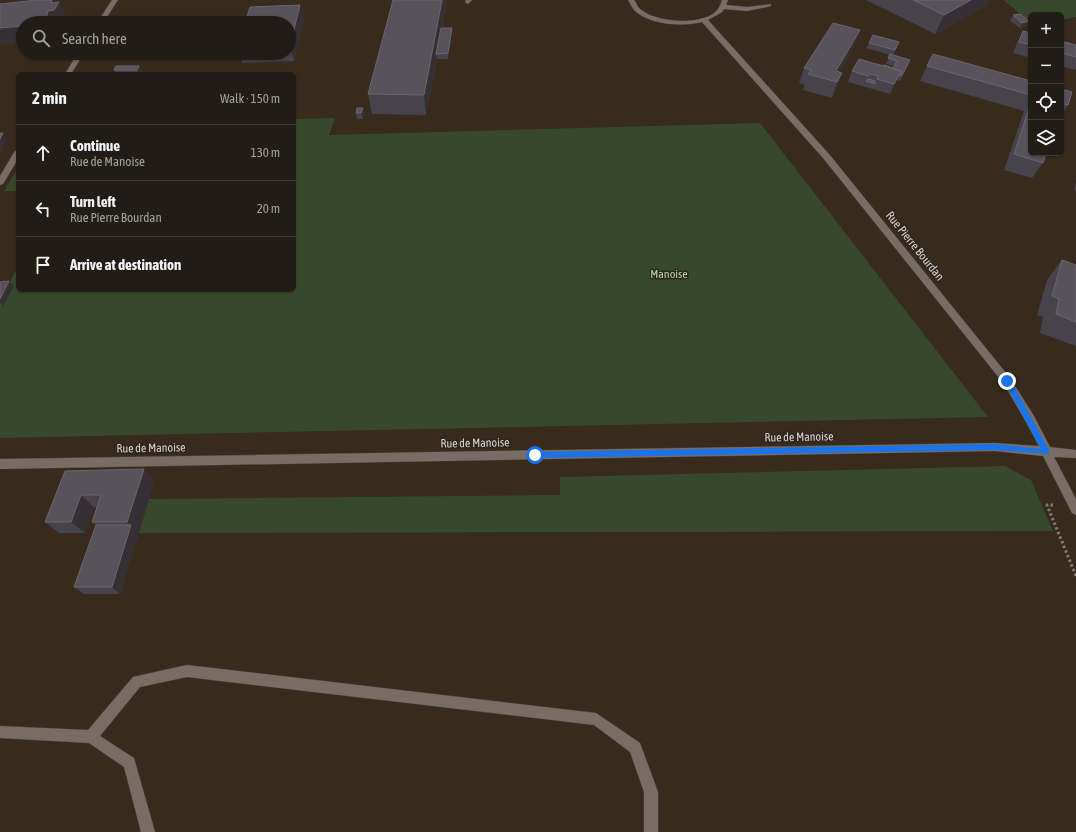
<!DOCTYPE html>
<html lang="en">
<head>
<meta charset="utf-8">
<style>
  body { margin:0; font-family:"Asap Condensed",sans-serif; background:#2a251f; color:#f1f3f6 }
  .controls { position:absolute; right:12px; top:12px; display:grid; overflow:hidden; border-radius:6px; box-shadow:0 1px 3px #0004 }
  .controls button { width:36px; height:36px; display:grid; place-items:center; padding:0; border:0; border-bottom:1px solid #3f3a35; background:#221c16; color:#f1f3f6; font:20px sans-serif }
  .stop { position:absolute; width:12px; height:12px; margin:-9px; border:3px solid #1a73e8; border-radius:50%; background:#fff }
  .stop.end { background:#1a73e8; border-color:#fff; box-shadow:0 1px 4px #0008 }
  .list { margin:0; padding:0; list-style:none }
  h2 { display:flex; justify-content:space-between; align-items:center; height:52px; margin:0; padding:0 16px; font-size:17px }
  h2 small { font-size:13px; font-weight:400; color:#a2a1a1 }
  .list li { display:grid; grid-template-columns:26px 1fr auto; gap:12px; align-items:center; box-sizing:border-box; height:56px; padding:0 16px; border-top:1px solid #3f3a35 }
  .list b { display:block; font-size:15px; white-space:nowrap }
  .list p { margin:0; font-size:13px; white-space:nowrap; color:#a2a1a1 }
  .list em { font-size:13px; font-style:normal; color:#a2a1a1 }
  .icon { flex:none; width:22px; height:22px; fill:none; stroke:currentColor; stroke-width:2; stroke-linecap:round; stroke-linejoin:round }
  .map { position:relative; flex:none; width:1076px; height:832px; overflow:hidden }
  .search { position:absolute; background:#221c16; box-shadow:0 1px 3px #0004; left:16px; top:16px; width:280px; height:44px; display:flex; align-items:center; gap:10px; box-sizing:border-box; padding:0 14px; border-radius:22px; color:#a2a1a1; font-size:15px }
  .panel { position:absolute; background:#221c16; box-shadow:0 1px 3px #0004; left:16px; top:72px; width:280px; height:220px; border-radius:6px }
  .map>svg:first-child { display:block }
  .built { fill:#382a1d; fill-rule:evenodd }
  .green { fill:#38482c }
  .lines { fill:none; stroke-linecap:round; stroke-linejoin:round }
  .minor-casing { stroke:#49413b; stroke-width:1 }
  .path { stroke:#837c75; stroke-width:3; stroke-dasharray:2.5 2.5; stroke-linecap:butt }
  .minor { fill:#786d64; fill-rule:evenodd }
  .wall { fill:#47434d }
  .shaded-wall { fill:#363034 }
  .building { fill:#57525b; stroke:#6b666d }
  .route { fill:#1a73e8 }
  .labels { text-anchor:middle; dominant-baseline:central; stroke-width:3; stroke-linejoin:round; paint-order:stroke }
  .street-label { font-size:12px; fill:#d9d3ce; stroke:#2e251d }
  .park-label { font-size:12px; fill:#b7da9f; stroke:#2e251d }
</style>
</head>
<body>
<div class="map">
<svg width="1076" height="832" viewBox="0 0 1076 832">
  <rect width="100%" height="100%" fill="#2e251d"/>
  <path class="built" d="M0,0h1076v832h-1076zM1031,15h30v138h-30zM23,23h266v30h-266zM18,74h276v216h-276z"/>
  <g class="green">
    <path d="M1003,0h73v17l-15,3v-5h-30v7z"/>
    <path d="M335,118l-6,17 431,-12 228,294 -988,21v-137l18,-35v24h276v-171z"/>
    <path d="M18,168v23h-14z"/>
    <path d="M1005,466l26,14 22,51 -914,2 10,-34 411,-4v-18z"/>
  </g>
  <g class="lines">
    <defs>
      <g id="minor">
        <path d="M112,0h6l-15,23h-6z"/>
        <path d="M466,0h6l-4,4 -3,-2z"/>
        <path d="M628,0h6c2,2 3,6 5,8 15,15 66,19 79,1 2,-3 3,-6 4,-9h6l-2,5 21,2 24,-3v2l-24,5 -23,-2 -2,3 -14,8 121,134 181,224 24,38 16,31 26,3v8l-22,-1 22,42v16l-4,-2 -29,-57 -48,-5 -995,18v-10l995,-16 44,3 -13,-24 -22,-38 -181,-226 -121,-136c-18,5 -52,3 -67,-11 -3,-3 -5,-8 -7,-11z"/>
        <path d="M78,53h6l-13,21h-6z"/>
        <path d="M15,151h3v8l-15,25 -3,1v-9z"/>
        <path d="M187,665l409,48 44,30 18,49v40h-14v-40l-14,-40 -36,-27 -407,-48 -47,10 -40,49 34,22 21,74h-14l-17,-65 -35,-24 -89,-5v-12l88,4 45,-53z"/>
      </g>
    </defs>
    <use href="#minor" class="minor-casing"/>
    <path class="path" d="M1053,505h-6l29,71"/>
    <use href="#minor" class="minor"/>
  </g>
  <g class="wall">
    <path d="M393,0h54l-5,28 10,5 -4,26h-11l-11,56 -54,-1 -4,-20z"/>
    <path d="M866,0h123l-2,5 -52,29z"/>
    <path d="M1020,14l6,12 -6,2 -10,-7 3,-6z"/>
    <path d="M304,20l-10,41 -52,2 -3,-10h50v-30z"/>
    <path d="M1023,31l8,2v25l-18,-5 5,-12z"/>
    <path d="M1061,41l15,4v25l-15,-4z"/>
    <path d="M899,42l-6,13 15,10 -8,16 -3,-1 -7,14 -42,-12 4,-11 31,-5 10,2 1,-2 -8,-2 4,-9 -24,-7 3,-5z"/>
    <path d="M855,45l-16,27 3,1 -5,15 -5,10 -29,-8 2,-5 -6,-2 5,-15z"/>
    <path d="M139,66l3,5 -2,3h-25l-1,-4z"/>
    <path d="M927,66l104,15v72l12,10 -11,15 -28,-8 20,-59 -104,-30z"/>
    <path d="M1061,89l7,16 -7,11z"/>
    <path d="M363,108l1,6 -1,5h-6l-1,-6z"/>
    <path d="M1076,182v9l-2,-1z"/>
    <path d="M1062,260l14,5v81l-36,-13 3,-16 -6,-2 10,-35z"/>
    <path d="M9,281l5,5 -11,20h-3v-24z"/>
    <path d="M65,471l89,10 -34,113h-36l-10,-7 22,-62 -4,-3 5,-15h-3l-9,26h-26l-14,-11z"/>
  </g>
  <g class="shaded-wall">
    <path d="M52,0h1l3,7 3,-5 8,15 -3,6h-19z"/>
    <path d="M442,0h5l-10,54h-1l1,5 -11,56 -2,-20z"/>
    <path d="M971,0h18l-2,5 -52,29 9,-19z"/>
    <path d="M300,5l4,15 -10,41 -4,-15z"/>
    <path d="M1029,21l-3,5 -6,2 2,-5z"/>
    <path d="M23,26v16l-23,3v-17z"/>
    <path d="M452,28v5l-4,26v-6z"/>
    <path d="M860,30l-5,15 -21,36 2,-10z"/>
    <path d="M139,66l3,5 -2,3h-1l-2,-4z"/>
    <path d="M901,71l-5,11 -6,12 4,-10z"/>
    <path d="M842,73l-5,15 -5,10 5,-16z"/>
    <path d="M363,108l1,6 -1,5 -2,-6z"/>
    <path d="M3,133l4,6 -4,7 1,2 -4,6v-15z"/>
    <path d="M9,281l5,5 -11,20 -3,-3v-4z"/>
    <path d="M144,469l10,12 -34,113 -8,-7 19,-62 -4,-3z"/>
    <path d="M81,495l13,12 -9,26 -14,-11z"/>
  </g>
  <g class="building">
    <path d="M37,0h15l-1,3 8,-1 -5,8 -6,1 -3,12h-22v3l-23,2v-24z"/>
    <path d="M393,0h49l-18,95 -56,-1z"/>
    <path d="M913,0h58l-27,15z"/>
    <path d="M300,5l-10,41h-1v-23h-44l5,-16z"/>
    <path d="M1020,14l9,7 -7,2 -9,-8z"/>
    <path d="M833,23l27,7 -24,41 6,2 -5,9 -29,-8 3,-4 -7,-2z"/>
    <path d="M441,28h11l-4,25 -12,1z"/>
    <path d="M1023,31l8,2v12l-12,-3z"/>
    <path d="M873,35l26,7 -4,8 -26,-7z"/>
    <path d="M1061,41l15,4v12l-15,-4z"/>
    <path d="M890,54l20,6 -8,15h-3l2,-4 -18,-5 1,-1 9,3 4,-7 -9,-3z"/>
    <path d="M933,54l98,27v14l-104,-29z"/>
    <path d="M859,59l42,12 -7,13 -17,-5 1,-3 -8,-2 -2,2 -16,-5z"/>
    <path d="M116,66h23l-2,4h-23z"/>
    <path d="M868,79l7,2v3l-9,-3z"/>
    <path d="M1061,89l11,3 -4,13 -7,-2z"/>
    <path d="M1031,102v51h15l-3,10 -29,-9z"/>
    <path d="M357,108h6l-2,5h-5z"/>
    <path d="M0,133h3l-3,6z"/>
    <path d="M1062,260l14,5v57l-20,-8 3,-15 -7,-3z"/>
    <path d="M9,281l-9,18v-17z"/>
    <path d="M144,469l-17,53h-35l9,-27h-20l-10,27h-26l20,-51z"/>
    <path d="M96,525h35l-19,62h-38z"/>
  </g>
  <path class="route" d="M1007,378l3,1 39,71v4l-54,-4 -460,8 -3,-3 3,-3 460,-8 46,5 -37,-68z"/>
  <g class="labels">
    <g class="street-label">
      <text transform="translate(915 246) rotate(51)">Rue Pierre Bourdan</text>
      <text transform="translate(799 437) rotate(-1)">Rue de Manoise</text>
      <text transform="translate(475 443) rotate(-1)">Rue de Manoise</text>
      <text transform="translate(151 448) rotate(-1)">Rue de Manoise</text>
    </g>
    <g class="park-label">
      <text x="669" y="274">Manoise</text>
    </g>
  </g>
</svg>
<div class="controls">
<button>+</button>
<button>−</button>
<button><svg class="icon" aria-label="locate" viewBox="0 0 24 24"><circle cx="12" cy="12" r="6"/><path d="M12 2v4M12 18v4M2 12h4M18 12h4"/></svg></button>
<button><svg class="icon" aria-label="layers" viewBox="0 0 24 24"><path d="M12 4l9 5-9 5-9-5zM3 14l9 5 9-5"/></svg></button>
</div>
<div class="stop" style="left:535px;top:455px"></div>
<div class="stop end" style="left:1007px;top:381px"></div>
<div class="search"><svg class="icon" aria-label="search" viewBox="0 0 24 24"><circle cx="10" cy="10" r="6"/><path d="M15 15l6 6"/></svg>Search here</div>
<section class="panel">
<h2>2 min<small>Walk · 150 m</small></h2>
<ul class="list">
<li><svg class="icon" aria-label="ahead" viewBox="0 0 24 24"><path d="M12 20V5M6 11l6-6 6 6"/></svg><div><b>Continue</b><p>Rue de Manoise</p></div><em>130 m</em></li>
<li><svg class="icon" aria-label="left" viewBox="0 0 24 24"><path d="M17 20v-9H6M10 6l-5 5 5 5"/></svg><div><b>Turn left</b><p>Rue Pierre Bourdan</p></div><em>20 m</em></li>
<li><svg class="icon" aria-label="arrive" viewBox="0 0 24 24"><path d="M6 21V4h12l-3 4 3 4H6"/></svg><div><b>Arrive at destination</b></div></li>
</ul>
</section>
</div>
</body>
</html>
